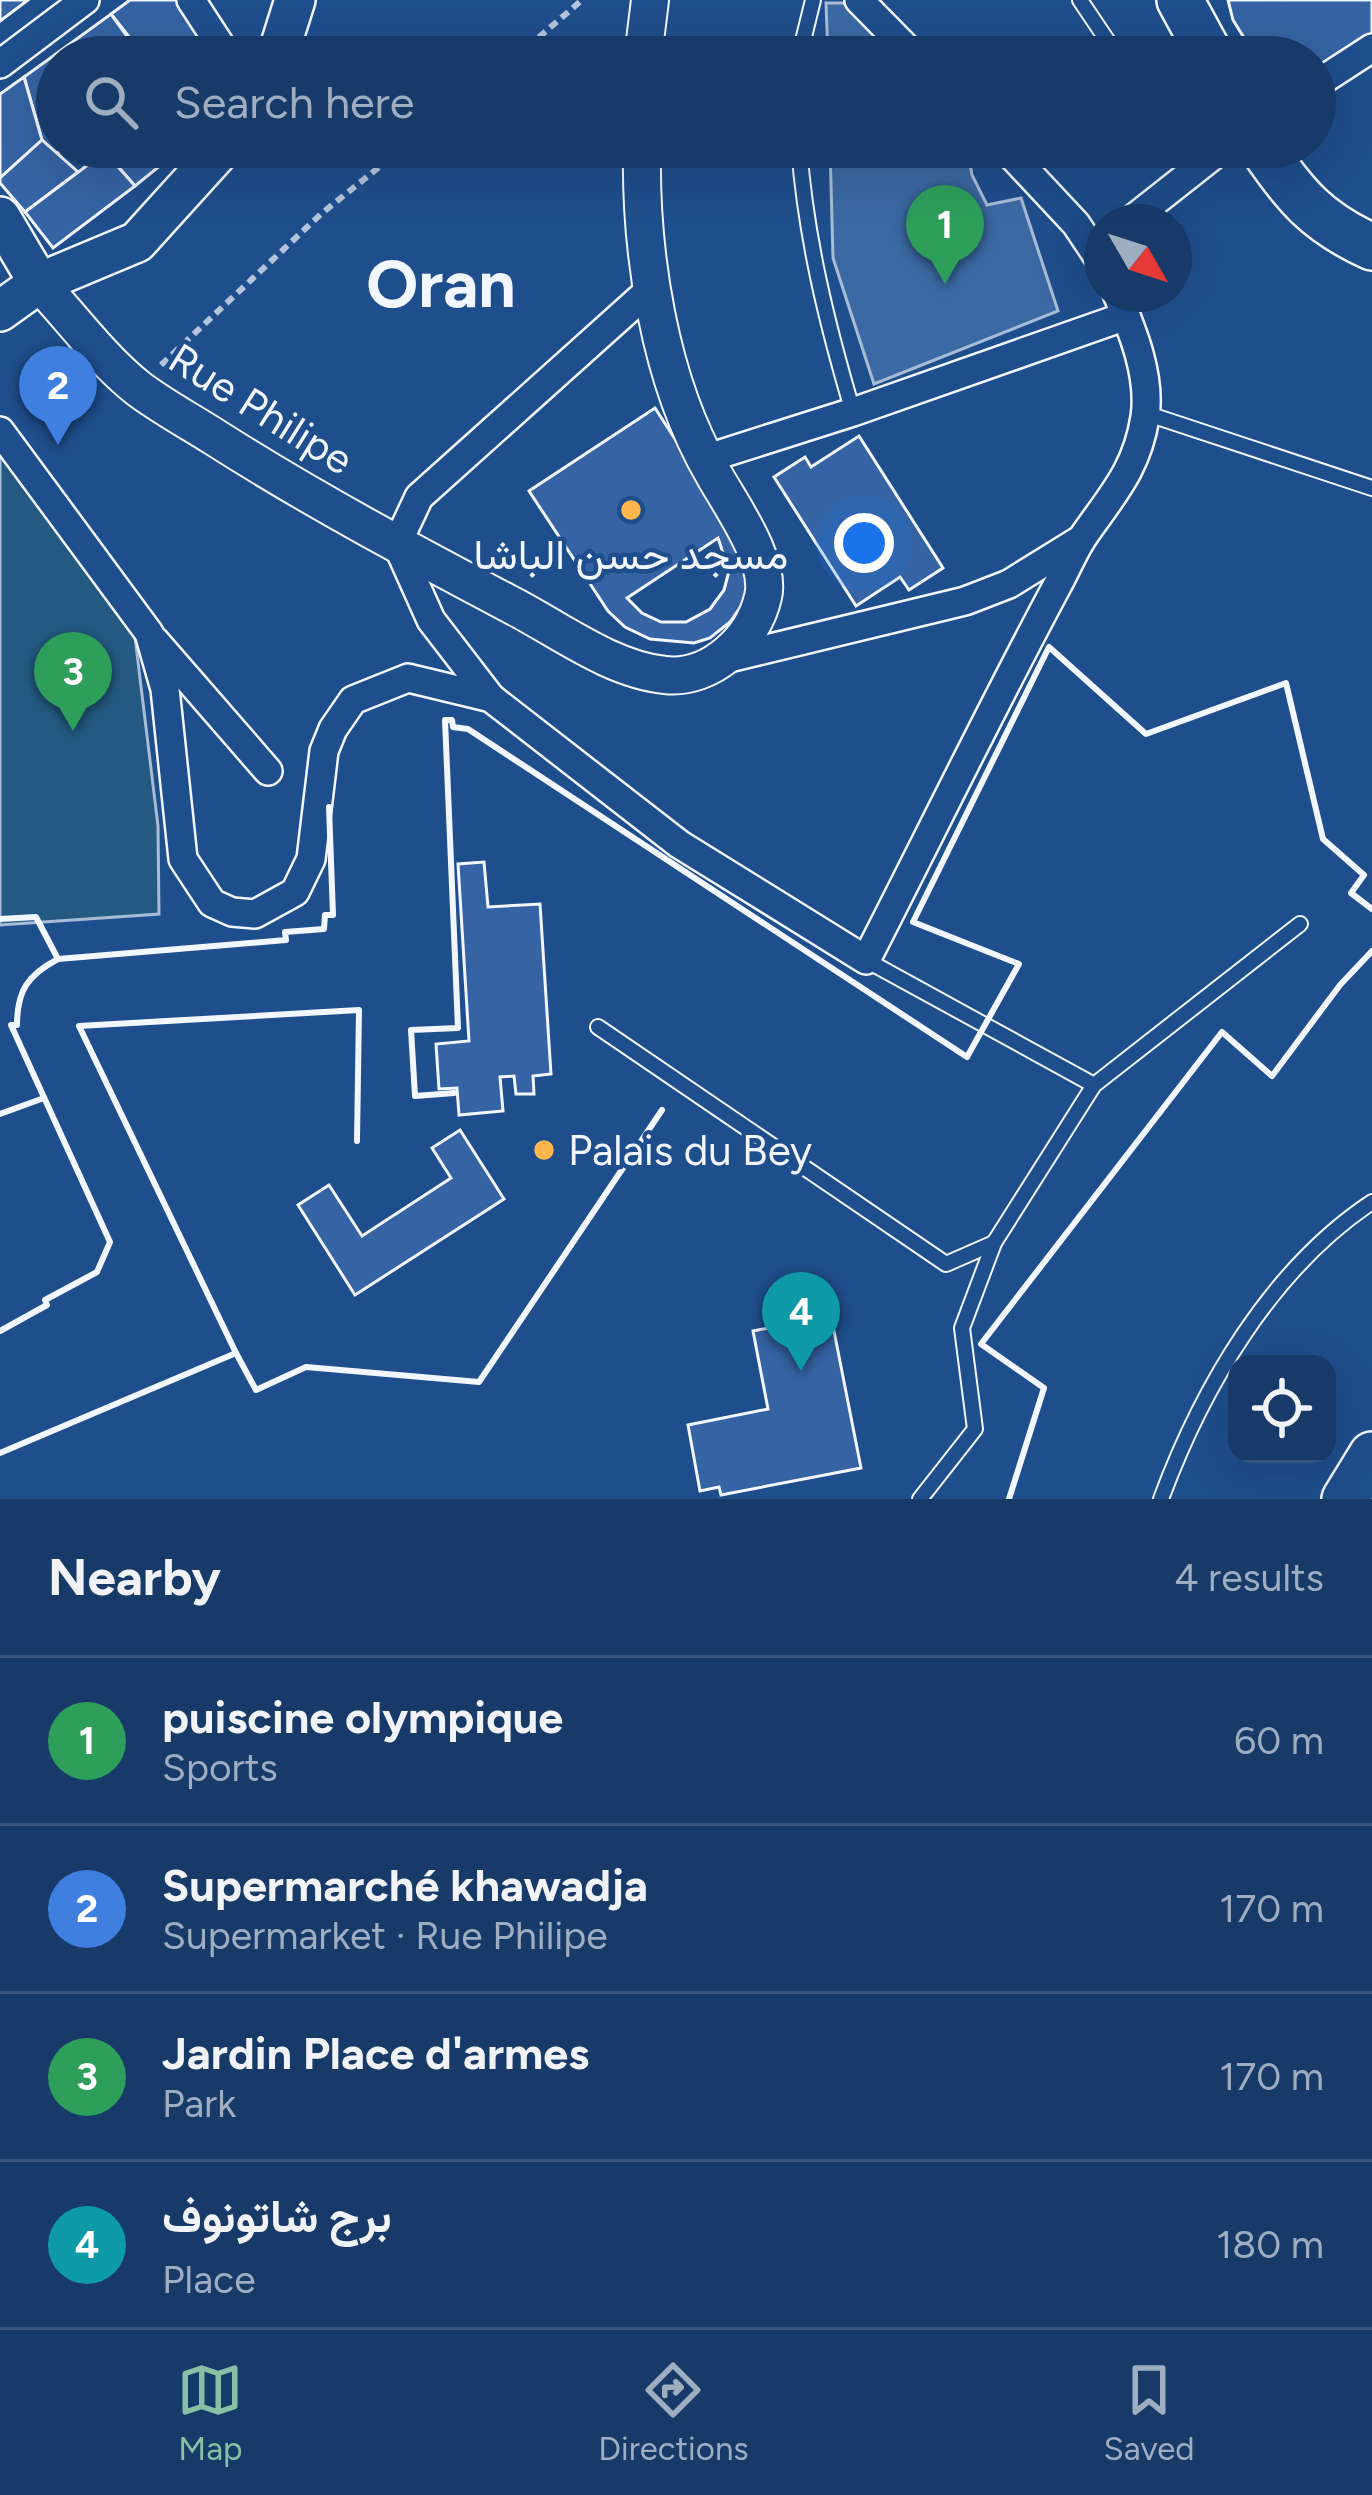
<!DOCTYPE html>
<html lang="en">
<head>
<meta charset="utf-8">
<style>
  body { margin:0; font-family:Figtree,Vazirmatn,sans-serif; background:#244571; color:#f1f3f6 }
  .controls { position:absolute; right:36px; bottom:36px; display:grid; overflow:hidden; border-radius:24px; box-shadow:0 12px 48px #0002 }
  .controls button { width:108px; height:108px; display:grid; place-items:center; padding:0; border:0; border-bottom:3px solid #36547d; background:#173a69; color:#f1f3f6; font:60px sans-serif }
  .compass { position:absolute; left:1084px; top:204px; width:108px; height:108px; border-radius:50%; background:#173a69; box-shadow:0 12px 48px #0002; rotate:129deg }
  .you { position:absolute; left:864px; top:543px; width:42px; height:42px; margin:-30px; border:9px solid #fff; border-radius:50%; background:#1a73e8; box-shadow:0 0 0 18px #1a73e833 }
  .badge { display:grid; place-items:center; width:78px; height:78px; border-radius:50%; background:#8abfa5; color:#fff; font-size:39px; font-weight:700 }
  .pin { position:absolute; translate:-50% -99px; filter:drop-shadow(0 3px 6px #0008) }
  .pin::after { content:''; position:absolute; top:63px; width:42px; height:36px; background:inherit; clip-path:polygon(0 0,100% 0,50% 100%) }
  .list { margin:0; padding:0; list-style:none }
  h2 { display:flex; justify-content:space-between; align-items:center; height:156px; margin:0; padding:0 48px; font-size:51px }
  h2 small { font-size:39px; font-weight:400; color:#9eadc0 }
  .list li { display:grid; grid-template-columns:78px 1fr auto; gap:36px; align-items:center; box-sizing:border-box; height:168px; padding:0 48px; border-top:3px solid #36547d }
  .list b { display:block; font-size:45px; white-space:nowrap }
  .list p { margin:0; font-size:39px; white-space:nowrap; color:#9eadc0 }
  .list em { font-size:39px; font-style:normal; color:#9eadc0 }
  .icon { flex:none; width:66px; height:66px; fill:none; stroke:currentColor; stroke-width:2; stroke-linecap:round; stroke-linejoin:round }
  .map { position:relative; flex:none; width:1372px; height:1499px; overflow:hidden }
  .search { position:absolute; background:#173a69; box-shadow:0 12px 48px #0002; left:36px; right:36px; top:36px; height:132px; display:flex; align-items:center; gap:30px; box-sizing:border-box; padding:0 42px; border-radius:66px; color:#9eadc0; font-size:45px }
  .sheet { height:828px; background:#173a69 }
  nav { display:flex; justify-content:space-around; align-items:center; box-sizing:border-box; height:168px; border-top:3px solid #36547d; background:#173a69; font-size:33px; color:#9eadc0 }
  nav a { display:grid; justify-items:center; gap:6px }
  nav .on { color:#8abfa5 }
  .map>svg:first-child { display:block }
  .green { fill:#245a82; stroke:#a8bbd7; stroke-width:3 }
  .water { fill:#3b69a3; stroke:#a8bbd7; stroke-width:3 }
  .building { fill:#3563a3; stroke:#f2f6ff; stroke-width:3; fill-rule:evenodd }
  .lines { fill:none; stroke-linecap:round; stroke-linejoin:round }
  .service-casing { stroke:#f2f6ff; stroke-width:18 }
  .minor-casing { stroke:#f2f6ff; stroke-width:32 }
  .tertiary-casing { stroke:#f2f6ff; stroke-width:40 }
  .secondary-casing { stroke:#f2f6ff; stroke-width:44 }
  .primary-casing { stroke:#f2f6ff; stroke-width:50 }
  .path { stroke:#b3c4dc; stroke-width:6; stroke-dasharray:9 6; stroke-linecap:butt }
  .service { stroke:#1f4e8c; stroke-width:14 }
  .minor { stroke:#1f4e8c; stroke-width:27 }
  .tertiary { stroke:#1f4e8c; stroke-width:36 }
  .secondary { stroke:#1f4e8c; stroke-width:39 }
  .primary { stroke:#1f4e8c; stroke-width:45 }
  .wall { stroke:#f2f6ff; stroke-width:6 }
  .poi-dot { fill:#ffb74d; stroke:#1f4e8c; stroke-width:4.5 }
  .labels { text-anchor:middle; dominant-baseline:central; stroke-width:9; stroke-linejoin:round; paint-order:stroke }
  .street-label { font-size:42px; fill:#f2f6ff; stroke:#1f4e8c }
  .poi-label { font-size:42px; fill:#f2f6ff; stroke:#1f4e8c }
  .town-label { font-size:66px; font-weight:bold; fill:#f2f6ff; stroke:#1f4e8c }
</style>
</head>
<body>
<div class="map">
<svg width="1372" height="1499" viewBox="0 0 1372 1499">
  <rect width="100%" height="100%" fill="#1f4e8c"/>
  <path class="green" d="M0,454l135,183 23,189 1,88 -159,11z"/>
  <g class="water">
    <path d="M826,3h22l51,54h-71z"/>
    <path d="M830,147h137l5,28 15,30 34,-7 37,113 -184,73 -41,-126z"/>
  </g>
  <g class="building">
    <path d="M0,0h28l-28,21z"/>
    <path d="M130,0h48l30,45 -66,8 -31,-39z"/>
    <path d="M1228,0h144v40l-57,38v-21h-59l-23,-37z"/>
    <path d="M111,14l31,43h-85v90h26l-28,6 -13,-13 -18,-63z"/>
    <path d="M208,45l7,12h-49l-4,-7z"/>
    <path d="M24,77l18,63 -42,38v-84z"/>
    <path d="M42,140l36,32 -53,40 -25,-29v-5z"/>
    <path d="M101,147h60l10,10 -36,29z"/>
    <path d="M105,152l30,34 -82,62 -28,-36z"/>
    <path d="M655,408l78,121 17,46 -6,27 -14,20 -20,16 -16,5 -44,-4 -25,-12 -17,-16 -79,-120zM718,538l11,33 -5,19 -14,19 -24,13h-25l-19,-9 -15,-15z"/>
    <path d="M859,436l84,132 -34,22 -9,-13 -44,29 -82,-129 31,-20 6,10z"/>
    <path d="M484,862l4,45 52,-3 11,170 -18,2 1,18h-18l-2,-18 -14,1 3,34 -44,4 -2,-27 -18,1 -3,-45 33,-3 -11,-177z"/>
    <path d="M460,1130l44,69 -149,96 -57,-90 31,-20 33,51 89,-58 -19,-30z"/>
    <path d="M818,1318l3,16 13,-3 27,137 -140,27 -2,-8 -19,4 -12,-66 80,-16 -15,-78z"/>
  </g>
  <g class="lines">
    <defs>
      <g id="service">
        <path d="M1080,0l35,52"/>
        <path d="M799,57l14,-57"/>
        <path d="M799,147c7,92 28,177 54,265"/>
        <path d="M1145,413l227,75"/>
        <path d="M866,960l228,125"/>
        <path d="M598,1027l348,237 48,-21"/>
        <path d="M920,1499l55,-70 -13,-101 32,-85 100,-158 206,-161"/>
        <path d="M1161,1499c41,-111 110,-230 211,-297"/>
      </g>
      <g id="minor">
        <path d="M191,0l37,57"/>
        <path d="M859,0l56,57"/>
        <path d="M0,64l85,-64"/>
        <path d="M1315,85l57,-37"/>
        <path d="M1004,147l72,77 26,39"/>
        <path d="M1129,222l95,-75"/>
        <path d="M0,431l149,202 16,56 18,170 29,44 20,9 23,2 40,-22 16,-33 13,-108 9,-22 20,-29 55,-22 83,20 188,146 187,116c64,-125 125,-251 191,-374 9,-16 16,-34 26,-49 28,-41 54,-67 62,-120 6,-41 -12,-85 -28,-123"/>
        <path d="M705,459l148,-47 273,-96"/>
        <path d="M155,641l113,130"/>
        <path d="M721,660l244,-59 44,-17 71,-44"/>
        <path d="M491,698l-60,-78 -34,-76 22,-47 234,-210"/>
      </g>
      <g id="tertiary">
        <path d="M643,57l7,-57"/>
        <path d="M39,283c32,34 63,77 100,106 24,18 52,33 77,49 97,62 199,116 301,170 45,24 96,62 148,67 46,5 88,-35 98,-78 9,-36 -33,-93 -50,-124 -54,-93 -73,-220 -71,-326"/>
      </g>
      <g id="secondary">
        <path d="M277,57l18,-57"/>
        <path d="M0,217l39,66"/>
        <path d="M0,311l39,-28 98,-41 86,-95"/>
      </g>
      <g id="primary">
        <path d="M1180,0l31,57"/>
        <path d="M1262,147c33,49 55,75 110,100"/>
        <path d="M1345,1499l27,-44"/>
      </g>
    </defs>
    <use href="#service" class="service-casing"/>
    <use href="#minor" class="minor-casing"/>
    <use href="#tertiary" class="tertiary-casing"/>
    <use href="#secondary" class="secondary-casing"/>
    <use href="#primary" class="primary-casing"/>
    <g class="path">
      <path d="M516,57l66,-57"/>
      <path d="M161,365l160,-151 83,-67"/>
    </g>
    <use href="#service" class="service"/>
    <use href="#minor" class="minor"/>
    <use href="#tertiary" class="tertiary"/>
    <use href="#secondary" class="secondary"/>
    <use href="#primary" class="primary"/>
    <g class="wall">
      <path d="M0,919l36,-2 22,42c-30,16 -41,31 -41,66h-6l99,217 -13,30 -52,28 2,5 -47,26"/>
      <path d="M58,959l228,-19 -1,-8 39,-3 1,-14h8l-4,-108"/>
      <path d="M454,1093l-39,3 -4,-66 47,-2 -13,-308h7l1,7 15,2 499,328 52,-93 -106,-42 136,-275 97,87 140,-51 37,156 41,36 -13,18 21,16"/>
      <path d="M0,1114l44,-16"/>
      <path d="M236,1353l20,37 50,-23 173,15 183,-272"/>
      <path d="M0,1453l236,-100 -157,-327 280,-16 -2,131"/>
      <path d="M1009,1499l35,-111 -63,-44 241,-312 50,44 68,-91 32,-34"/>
    </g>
  </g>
  <g class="poi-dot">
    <circle cx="631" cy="510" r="12"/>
    <circle cx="544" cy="1150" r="12"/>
  </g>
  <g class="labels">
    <g class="street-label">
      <text transform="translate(261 409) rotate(32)">Rue Philipe</text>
    </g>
    <g class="poi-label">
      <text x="631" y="554">مسجد حسن الباشا</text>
      <text x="568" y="1150" text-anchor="start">Palais du Bey</text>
    </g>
    <g class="town-label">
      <text x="441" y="284">Oran</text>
    </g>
  </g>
</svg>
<div class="controls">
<button><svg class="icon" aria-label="locate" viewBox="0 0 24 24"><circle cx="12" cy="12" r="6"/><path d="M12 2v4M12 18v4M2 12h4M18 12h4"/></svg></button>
</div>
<svg class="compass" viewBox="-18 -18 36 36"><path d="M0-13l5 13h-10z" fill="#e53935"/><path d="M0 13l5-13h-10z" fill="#9eadc0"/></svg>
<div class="you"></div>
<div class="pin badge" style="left:945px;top:284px;background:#2e9e5b">1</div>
<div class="pin badge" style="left:58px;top:445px;background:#3f7fe0">2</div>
<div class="pin badge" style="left:73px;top:731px;background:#2e9e5b">3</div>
<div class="pin badge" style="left:801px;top:1371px;background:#0f9aa8">4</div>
<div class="search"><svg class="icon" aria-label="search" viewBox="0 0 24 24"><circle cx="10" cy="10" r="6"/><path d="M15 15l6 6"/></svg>Search here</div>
</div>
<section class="sheet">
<h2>Nearby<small>4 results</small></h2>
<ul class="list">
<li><span class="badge" style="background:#2e9e5b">1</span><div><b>puiscine olympique</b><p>Sports</p></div><em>60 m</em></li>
<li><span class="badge" style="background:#3f7fe0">2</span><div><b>Supermarché khawadja</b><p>Supermarket · Rue Philipe</p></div><em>170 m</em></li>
<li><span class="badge" style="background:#2e9e5b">3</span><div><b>Jardin Place d'armes</b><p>Park</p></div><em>170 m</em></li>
<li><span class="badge" style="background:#0f9aa8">4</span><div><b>برج شاتونوف</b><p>Place</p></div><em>180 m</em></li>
</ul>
</section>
<nav>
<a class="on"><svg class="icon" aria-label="map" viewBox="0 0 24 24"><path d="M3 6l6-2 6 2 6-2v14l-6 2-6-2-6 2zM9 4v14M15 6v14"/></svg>Map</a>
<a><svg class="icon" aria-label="directions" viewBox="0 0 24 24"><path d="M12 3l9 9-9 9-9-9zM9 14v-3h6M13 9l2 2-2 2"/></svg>Directions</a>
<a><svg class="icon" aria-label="saved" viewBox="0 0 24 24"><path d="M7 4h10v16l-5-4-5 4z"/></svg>Saved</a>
</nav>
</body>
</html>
